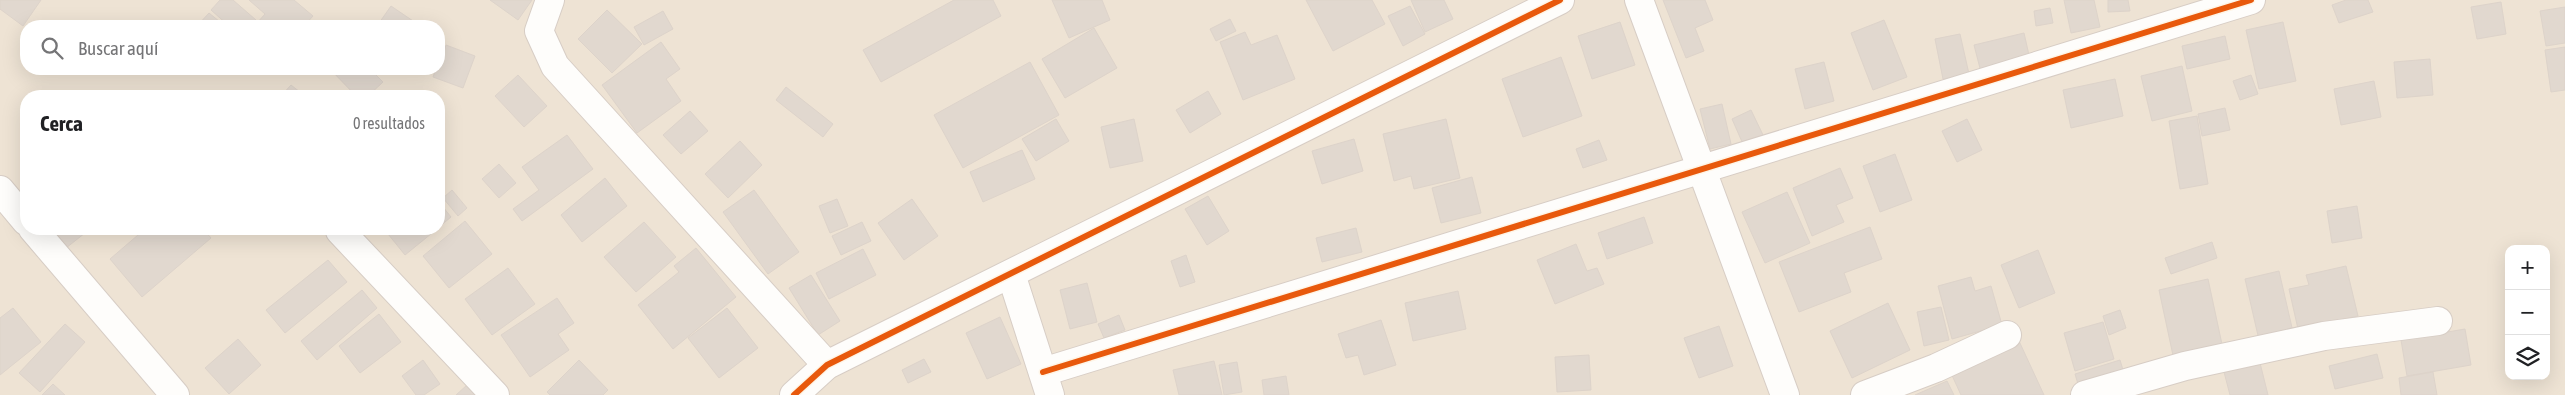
<!DOCTYPE html>
<html lang="es">
<head>
<meta charset="utf-8">
<style>
  body { margin:0; font-family:"Asap Condensed",sans-serif; background:#f6f6f6; color:#202124 }
  .controls { position:absolute; right:15px; bottom:15px; display:grid; overflow:hidden; border-radius:10px; box-shadow:0 5px 20px #0002 }
  .controls button { width:45px; height:45px; display:grid; place-items:center; padding:0; border:0; border-bottom:1px solid #e0e0e0; background:#fff; color:#202124; font:25px sans-serif }
  .list { margin:0; padding:0; list-style:none }
  h2 { display:flex; justify-content:space-between; align-items:center; height:65px; margin:0; padding:0 20px; font-size:21px }
  h2 small { font-size:16px; font-weight:400; color:#757577 }
  .icon { flex:none; width:28px; height:28px; fill:none; stroke:currentColor; stroke-width:2; stroke-linecap:round; stroke-linejoin:round }
  .map { position:relative; flex:none; width:2565px; height:395px; overflow:hidden }
  .search { position:absolute; background:#fff; box-shadow:0 5px 20px #0002; left:20px; top:20px; width:425px; height:55px; display:flex; align-items:center; gap:12px; box-sizing:border-box; padding:0 18px; border-radius:20px; color:#757577; font-size:19px }
  .panel { position:absolute; background:#fff; box-shadow:0 5px 20px #0002; left:20px; top:90px; width:425px; height:145px; border-radius:20px }
  .map>svg:first-child { display:block }
  .residential { fill:#eee3d4; fill-rule:evenodd }
  .building { fill:#e1d8cf; stroke:#ddd3ca }
  .lines { fill:none; stroke-linecap:round; stroke-linejoin:round }
  .street-casing { stroke:#d7cdc5; stroke-width:30 }
  .street { stroke:#fefdfb; stroke-width:28 }
  .cycleway-casing { stroke:#fef5e7; stroke-width:9 }
  .cycleway { stroke:#e8590c; stroke-width:6 }
</style>
</head>
<body>
<div class="map">
<svg width="2565" height="395" viewBox="0 0 2565 395">
  <rect width="100%" height="100%" fill="#f5f0e7"/>
  <path class="residential" d="M0,0h2565v395h-2565zM26,26h413v43h-413zM26,96h413v133h-413zM2509,249h37v127h-37z"/>
  <g class="building">
    <path d="M0,0h41l-18,26 -23,-17z"/>
    <path d="M220,0h13l23,20 -5,6h-22l-18,-16z"/>
    <path d="M249,0h45l19,16 -9,10h-44l-3,-3 8,-9z"/>
    <path d="M490,0h42l-14,20z"/>
    <path d="M954,0h39l8,16 -120,66 -18,-32z"/>
    <path d="M1052,0h50l8,20 -41,18z"/>
    <path d="M1306,0h66l13,24 -52,27z"/>
    <path d="M1411,0h33l9,19 -28,13z"/>
    <path d="M1663,0h42l8,20 -18,8 9,23 -18,7z"/>
    <path d="M2064,0h30l6,27 -29,6z"/>
    <path d="M2108,0h20l2,11 -22,1z"/>
    <path d="M2346,0h22l5,12 -34,11 -7,-18z"/>
    <path d="M2501,2l5,32 -29,5 -6,-32z"/>
    <path d="M391,6l25,17 -3,3h-36z"/>
    <path d="M1410,6l15,28 -22,12 -15,-30z"/>
    <path d="M2565,7v36l-19,3 -6,-35z"/>
    <path d="M2050,8l3,15 -17,3 -2,-15z"/>
    <path d="M607,10l35,34 -30,29 -34,-34z"/>
    <path d="M663,11l10,18 -29,16 -10,-18z"/>
    <path d="M209,13l16,13h-28z"/>
    <path d="M1230,19l6,12 -20,10 -6,-12z"/>
    <path d="M1884,20l23,57 -34,13 -22,-57z"/>
    <path d="M1620,22l15,43 -43,14 -14,-43z"/>
    <path d="M2283,22l13,59 -37,8 -13,-59z"/>
    <path d="M1094,28l23,40 -52,30 -23,-39z"/>
    <path d="M1245,32l6,13 26,-10 18,44 -52,21 -23,-58z"/>
    <path d="M2024,33l7,31 -49,12 -8,-31z"/>
    <path d="M1960,34l9,40 -26,5 -8,-40z"/>
    <path d="M2225,36l5,23 -43,10 -5,-23z"/>
    <path d="M661,42l19,27 -14,10 15,22 -44,32 -35,-48z"/>
    <path d="M446,45l29,11 -12,32 -30,-11 3,-8h3z"/>
    <path d="M2565,47v43l-14,2 -6,-42z"/>
    <path d="M1561,57l21,59 -59,21 -21,-58z"/>
    <path d="M2430,59l3,36 -36,3 -3,-36z"/>
    <path d="M1030,62l29,53 -96,53 -29,-53z"/>
    <path d="M1824,62l10,39 -29,8 -10,-40z"/>
    <path d="M2182,66l10,45 -40,10 -11,-45z"/>
    <path d="M330,69h40l13,13 -15,14h-12z"/>
    <path d="M518,75l29,31 -23,21 -29,-31z"/>
    <path d="M2251,75l7,19 -18,6 -7,-19z"/>
    <path d="M2115,79l8,37 -52,12 -8,-38z"/>
    <path d="M2374,81l7,36 -40,8 -7,-36z"/>
    <path d="M291,85l14,11h-24z"/>
    <path d="M786,87l47,37 -10,13 -47,-37z"/>
    <path d="M1208,91l13,23 -31,19 -14,-23z"/>
    <path d="M1722,104l9,40 -21,5 -10,-40z"/>
    <path d="M2225,108l5,22 -28,6 -4,-22z"/>
    <path d="M1751,110l12,25 -20,9 -11,-25z"/>
    <path d="M690,111l18,20 -27,23 -18,-19z"/>
    <path d="M2197,116l11,68 -28,5 -11,-68z"/>
    <path d="M1056,119l13,22 -33,20 -14,-22z"/>
    <path d="M1134,119l9,42 -33,7 -9,-41z"/>
    <path d="M1446,119l14,59 -46,11 -3,-13 -17,5 -11,-47z"/>
    <path d="M1967,119l15,31 -25,12 -15,-31z"/>
    <path d="M567,135l26,34 -71,52 -9,-12 26,-19 -17,-23z"/>
    <path d="M1354,139l9,32 -41,13 -10,-33z"/>
    <path d="M1599,140l8,20 -24,8 -7,-19z"/>
    <path d="M740,141l22,24 -34,33 -23,-24z"/>
    <path d="M1022,150l13,29 -52,23 -13,-30z"/>
    <path d="M1895,154l17,46 -32,12 -17,-46z"/>
    <path d="M499,164l17,19 -17,15 -17,-19z"/>
    <path d="M1840,168l13,30 -17,7 8,17 -32,14 -19,-48z"/>
    <path d="M1472,177l9,36 -40,10 -9,-35z"/>
    <path d="M605,178l22,28 -45,36 -21,-27z"/>
    <path d="M452,190l15,18 -9,8 -15,-18z"/>
    <path d="M754,190l45,62 -31,22 -45,-62z"/>
    <path d="M1787,192l23,51 -45,20 -23,-51z"/>
    <path d="M1208,196l21,35 -22,14 -22,-36z"/>
    <path d="M837,199l11,27 -18,7 -11,-27z"/>
    <path d="M912,199l26,37 -34,24 -26,-37z"/>
    <path d="M439,202l12,15 -12,10z"/>
    <path d="M2357,206l5,32 -30,5 -5,-32z"/>
    <path d="M1644,217l9,26 -46,16 -9,-26z"/>
    <path d="M465,221l27,33 -43,34 -26,-32z"/>
    <path d="M644,222l32,35 -40,35 -32,-35z"/>
    <path d="M862,222l9,19 -30,14 -9,-19z"/>
    <path d="M1870,227l12,32 -38,14 7,19 -52,20 -20,-50z"/>
    <path d="M1356,228l6,24 -40,10 -6,-24z"/>
    <path d="M49,229h32l4,4 -19,15z"/>
    <path d="M145,229h58l8,9 -69,59 -32,-38z"/>
    <path d="M384,229h53l-32,26z"/>
    <path d="M2212,242l5,16 -46,16 -6,-16z"/>
    <path d="M1576,244l11,27 10,-3 7,16 -49,20 -18,-44z"/>
    <path d="M696,248l40,49 -63,52 -35,-44 41,-33 -5,-6z"/>
    <path d="M863,249l13,26 -47,24 -13,-26z"/>
    <path d="M2038,250l17,43 -36,15 -18,-43z"/>
    <path d="M1186,255l9,27 -15,5 -9,-26z"/>
    <path d="M328,260l19,22 -62,51 -19,-23z"/>
    <path d="M2346,266l12,50 -60,13 -9,-40 20,-4 -3,-10z"/>
    <path d="M508,268l27,36 -43,31 -27,-36z"/>
    <path d="M2279,271l14,61 -34,8 -14,-61z"/>
    <path d="M811,275l29,46 -22,14 -29,-47z"/>
    <path d="M1971,277l4,14 16,-5 11,39 -50,14 -14,-53z"/>
    <path d="M2208,279l15,70 -49,11 -15,-70z"/>
    <path d="M1087,283l10,39 -27,7 -10,-39z"/>
    <path d="M362,290l15,18 -60,52 -16,-19z"/>
    <path d="M1458,291l8,38 -53,12 -8,-38z"/>
    <path d="M557,298l17,25 -16,11 11,16 -39,27 -29,-42z"/>
    <path d="M1888,303l22,47 -58,28 -22,-47z"/>
    <path d="M1941,307l8,33 -25,6 -7,-34z"/>
    <path d="M13,308l28,34 -41,33v-57z"/>
    <path d="M727,308l31,40 -39,30 -31,-40z"/>
    <path d="M2120,310l6,18 -17,7 -6,-19z"/>
    <path d="M379,314l22,28 -41,31 -21,-27z"/>
    <path d="M1119,315l6,15 -21,8 -6,-14z"/>
    <path d="M1000,317l21,47 -34,15 -21,-46z"/>
    <path d="M1381,320l15,45 -32,10 -6,-20 -12,3 -8,-24z"/>
    <path d="M2103,322l11,37 -39,12 -11,-38z"/>
    <path d="M65,324l20,18 -45,50 -21,-19z"/>
    <path d="M1719,326l14,40 -34,12 -15,-40z"/>
    <path d="M2465,329l6,36 -64,11 -6,-36z"/>
    <path d="M238,339l23,26 -32,29 -24,-26z"/>
    <path d="M2019,341l25,54h-83l-11,-24z"/>
    <path d="M2377,354l6,24 -48,11 -6,-23z"/>
    <path d="M1589,355l2,35 -34,2 -2,-35z"/>
    <path d="M924,359l7,13 -23,11 -6,-13z"/>
    <path d="M423,360l17,24 -16,11h-8l-14,-19z"/>
    <path d="M579,360l29,30 -5,5h-53l-3,-3z"/>
    <path d="M2120,360l6,20 -45,14 -6,-20z"/>
    <path d="M1214,361l8,34h-43l-6,-25z"/>
    <path d="M1237,362l5,30 -18,3 -5,-30z"/>
    <path d="M2260,363l8,32h-38l-6,-23z"/>
    <path d="M2433,372l4,23h-36l-2,-17z"/>
    <path d="M1286,376l3,19h-25l-2,-15z"/>
    <path d="M1947,381l7,14h-39z"/>
    <path d="M53,384l12,11h-23z"/>
    <path d="M467,385l9,10h-20z"/>
  </g>
  <g class="lines">
    <defs>
      <g id="street">
        <path d="M550,0l-11,31 16,35 272,299"/>
        <path d="M1639,0l146,395"/>
        <path d="M0,190l26,31"/>
        <path d="M33,229l142,166"/>
        <path d="M340,231l155,164"/>
        <path d="M1011,274l39,121"/>
        <path d="M1043,372l1208,-372"/>
        <path d="M794,395l33,-30 733,-365"/>
        <path d="M1865,395l71,-27 71,-33"/>
        <path d="M2085,395l100,-29 139,-30 114,-15"/>
      </g>
    </defs>
    <use href="#street" class="street-casing"/>
    <use href="#street" class="street"/>
    <defs>
      <g id="cycleway">
        <path d="M1043,372l1208,-372"/>
        <path d="M794,395l33,-30 733,-365"/>
      </g>
    </defs>
    <use href="#cycleway" class="cycleway-casing"/>
    <use href="#cycleway" class="cycleway"/>
  </g>
</svg>
<div class="controls">
<button>+</button>
<button>−</button>
<button><svg class="icon" aria-label="layers" viewBox="0 0 24 24"><path d="M12 4l9 5-9 5-9-5zM3 14l9 5 9-5"/></svg></button>
</div>
<div class="search"><svg class="icon" aria-label="search" viewBox="0 0 24 24"><circle cx="10" cy="10" r="6"/><path d="M15 15l6 6"/></svg>Buscar aquí</div>
<section class="panel">
<h2>Cerca<small>0 resultados</small></h2>
<ul class="list">
</ul>
</section>
</div>
</body>
</html>
